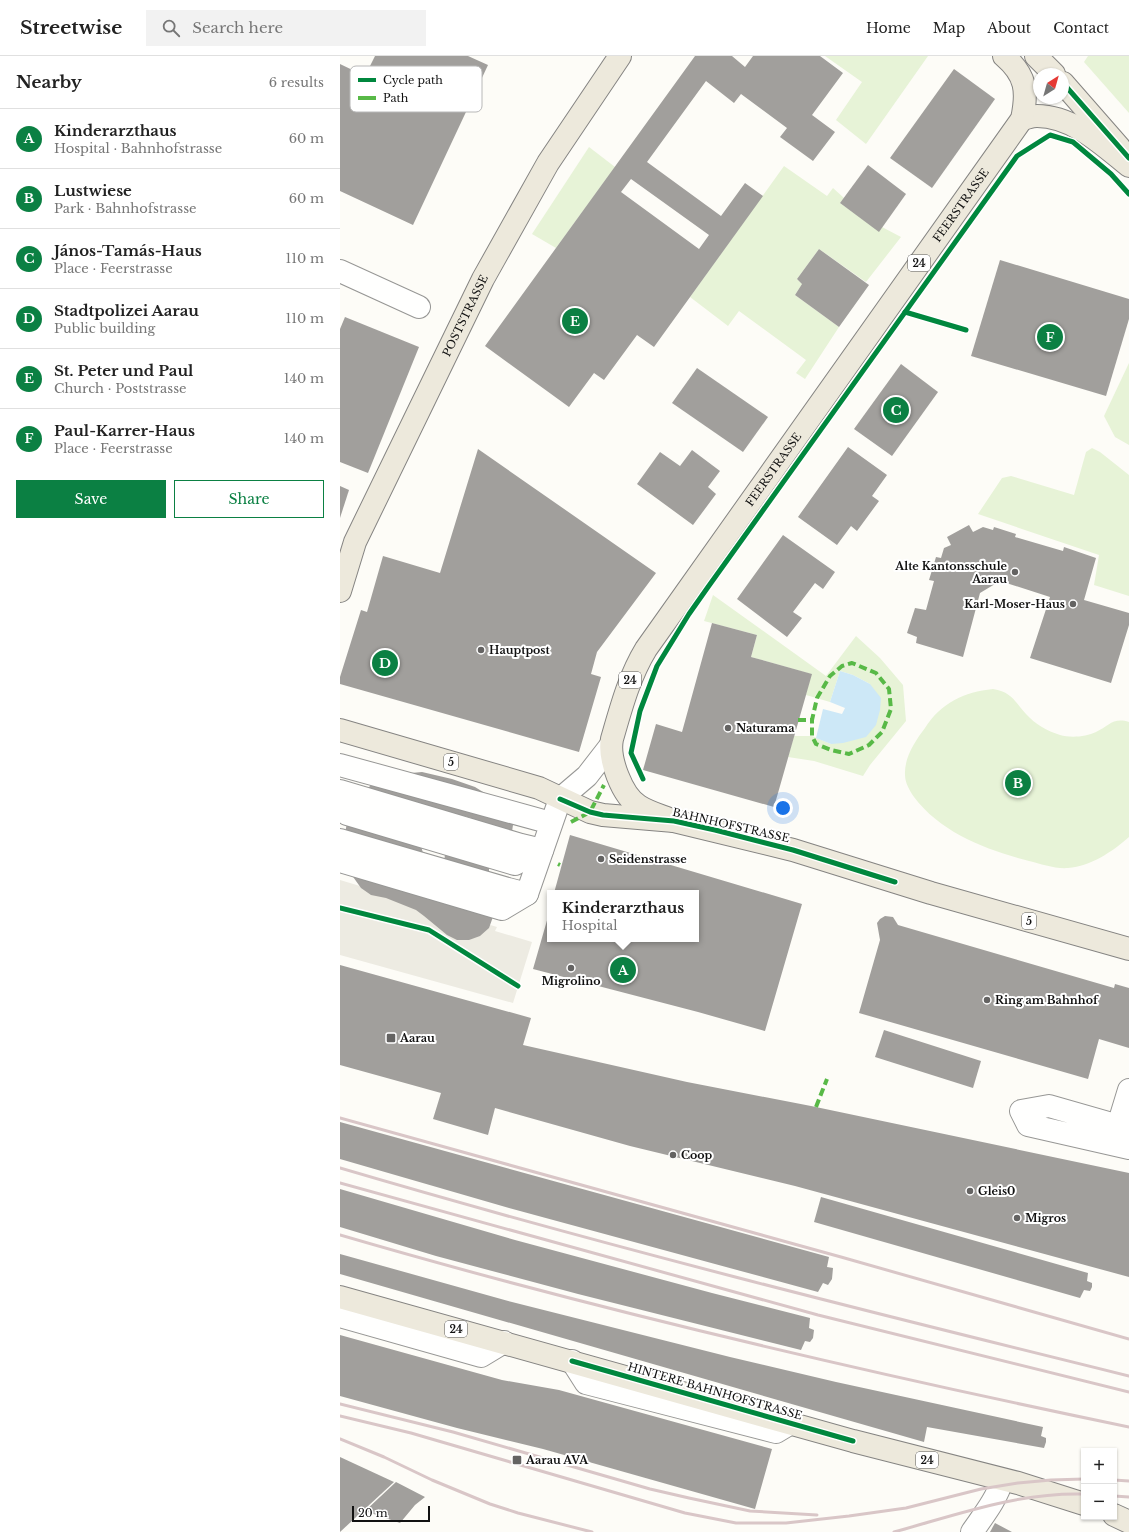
<!DOCTYPE html>
<html lang="en">
<head>
<meta charset="utf-8">
<style>
  body { margin:0; font-family:"Libre Baskerville",serif; background:#f2f2f2; color:#222 }
  .controls { position:absolute; right:12px; bottom:12px; display:grid; overflow:hidden; border-radius:0px; box-shadow:0 1px 3px #0004 }
  .controls button { width:36px; height:36px; display:grid; place-items:center; padding:0; border:0; border-bottom:1px solid #e0e0e0; background:#fff; color:#222; font:20px sans-serif }
  .compass { position:absolute; left:693px; top:12px; width:36px; height:36px; border-radius:50%; background:#fff; box-shadow:0 1px 3px #0004; rotate:37deg }
  .scale { position:absolute; left:12px; bottom:10px; width:78px; box-sizing:border-box; padding-left:4px; border:2px solid #111; border-top:0; font-size:11px; line-height:14px; white-space:nowrap; color:#111; -webkit-text-stroke:3px #fff; paint-order:stroke }
  .you { position:absolute; left:443px; top:752px; width:14px; height:14px; margin:-10px; border:3px solid #fff; border-radius:50%; background:#1a73e8; box-shadow:0 0 0 6px #1a73e833 }
  .badge { display:grid; place-items:center; width:26px; height:26px; border-radius:50%; background:#0b8043; color:#fff; font-size:13px; font-weight:700 }
  .pin { position:absolute; translate:-50% -50%; border:2px solid #fff; box-shadow:0 1px 4px #0006 }
  .popup { position:absolute; left:207px; top:834px; width:152px; height:52px; box-sizing:border-box; display:grid; place-content:center; border-radius:0px; background:#fff; filter:drop-shadow(0 1px 3px #0005); font-size:13px; white-space:nowrap; color:#767676 }
  .popup b { font-size:15px; color:#222 }
  .popup::after { content:''; position:absolute; left:50%; top:100%; margin-left:-8px; border:8px solid transparent; border-top-color:#fff }
  .list { margin:0; padding:0; list-style:none }
  h2 { display:flex; justify-content:space-between; align-items:center; height:52px; margin:0; padding:0 16px; font-size:17px }
  h2 small { font-size:13px; font-weight:400; color:#767676 }
  .list li { display:grid; grid-template-columns:26px 1fr auto; gap:12px; align-items:center; box-sizing:border-box; height:60px; padding:0 16px; border-top:1px solid #e0e0e0 }
  .list b { display:block; font-size:15px; white-space:nowrap }
  .list p { margin:0; font-size:13px; white-space:nowrap; color:#767676 }
  .list em { font-size:13px; font-style:normal; color:#767676 }
  .actions { display:flex; gap:8px; padding:12px 16px }
  .actions a { flex:1; padding:9px 0; border:1px solid #0b8043; border-radius:0px; text-align:center; font-size:14px; color:#0b8043 }
  .actions .main { background:#0b8043; color:#fff }
  .icon { flex:none; width:22px; height:22px; fill:none; stroke:currentColor; stroke-width:2; stroke-linecap:round; stroke-linejoin:round }
  .map { position:relative; flex:none; width:789px; height:1476px; overflow:hidden }
  header { display:flex; align-items:center; gap:24px; box-sizing:border-box; height:56px; padding:0 20px; background:#fff; border-bottom:1px solid #e0e0e0 }
  header strong { font-size:19px }
  nav { display:flex; gap:22px; margin-inline-start:auto; font-size:14px }
  .search { width:280px; height:36px; background:#f2f2f2; display:flex; align-items:center; gap:10px; box-sizing:border-box; padding:0 14px; border-radius:0px; color:#767676; font-size:15px }
  main { display:flex }
  aside { flex:1; background:#fff }
  .map>svg:first-child { display:block }
  .green { fill:#e7f3d7 }
  .plaza { fill:#edebe2 }
  .water { fill:#cde8f7 }
  .building { fill:#a19f9c; fill-rule:evenodd }
  .lines { fill:none; stroke-linecap:round; stroke-linejoin:round }
  .minor-casing { stroke:#979795; stroke-width:24 }
  .major-casing { stroke:#858482; stroke-width:24 }
  .minor { stroke:#fffffe; stroke-width:22 }
  .major { stroke:#ede9dc; stroke-width:22 }
  .rail { stroke:#d9c6c7; stroke-width:3 }
  .quiet { stroke:#58b947; stroke-width:4; stroke-dasharray:8 4; stroke-linecap:butt }
  .cycleway-casing { stroke:#fff; stroke-width:8 }
  .cycleway { stroke:#00873e; stroke-width:5 }
  .poi-dot { fill:#646362; stroke:#fff; stroke-width:1.5 }
  .labels { text-anchor:middle; dominant-baseline:central; stroke-width:4; stroke-linejoin:round; paint-order:stroke }
  .shield { fill:#fff; stroke:#585858; stroke-width:1 }
  .shield-label { font-size:10px; font-weight:bold; fill:#111 }
  .street-label { font-size:11px; fill:#111; stroke:#fff }
  .poi-label { font-size:11px; font-weight:bold; fill:#111; stroke:#fff; text-anchor:start }
  .key { fill:#fff; stroke:#b8b8b8; stroke-width:1 }
  .key-label { font-size:11px; fill:#111 }
</style>
</head>
<body>
<header>
<strong>Streetwise</strong>
<div class="search"><svg class="icon" aria-label="search" viewBox="0 0 24 24"><circle cx="10" cy="10" r="6"/><path d="M15 15l6 6"/></svg>Search here</div>
<nav><a>Home</a><a>Map</a><a>About</a><a>Contact</a></nav>
</header>
<main>
<aside>
<h2>Nearby<small>6 results</small></h2>
<ul class="list">
<li><span class="badge">A</span><div><b>Kinderarzthaus</b><p>Hospital · Bahnhofstrasse</p></div><em>60 m</em></li>
<li><span class="badge">B</span><div><b>Lustwiese</b><p>Park · Bahnhofstrasse</p></div><em>60 m</em></li>
<li><span class="badge">C</span><div><b>János-Tamás-Haus</b><p>Place · Feerstrasse</p></div><em>110 m</em></li>
<li><span class="badge">D</span><div><b>Stadtpolizei Aarau</b><p>Public building</p></div><em>110 m</em></li>
<li><span class="badge">E</span><div><b>St. Peter und Paul</b><p>Church · Poststrasse</p></div><em>140 m</em></li>
<li><span class="badge">F</span><div><b>Paul-Karrer-Haus</b><p>Place · Feerstrasse</p></div><em>140 m</em></li>
</ul>
<div class="actions"><a class="main">Save</a><a>Share</a></div>
</aside>
<div class="map">
<svg width="789" height="1476" viewBox="0 0 789 1476">
  <rect width="100%" height="100%" fill="#fdfcf7"/>
  <g class="green">
    <path d="M485,0h103l-62,88 -30,-24 26,-38z"/>
    <path d="M748,0h41v57l-45,-51z"/>
    <path d="M249,91l26,20 -59,81 -24,-14z"/>
    <path d="M444,110l43,30 6,-8 11,10 -4,5 39,28 3,-4 19,10 -35,45 -47,-33 -22,30 5,5 -7,11 44,32 -34,52 -9,-6 10,-13 -67,-49 -11,15 -38,-29z"/>
    <path d="M789,307v82l-14,-8 -11,-21z"/>
    <path d="M752,392l8,4 29,23v121l-35,-11 5,-30 -121,-41 24,-36 9,-2 63,19 12,-43z"/>
    <path d="M373,539l113,81 30,-40 24,22 23,27 3,36 -36,44 -7,11 -49,-15 -26,-4 6,-21h18l19,8 39,-60 -17,-9 -13,-4 -10,31 -24,-7 5,-21 -60,-17 6,-22 -53,-14z"/>
    <path d="M653,633c19,3 22,13 33,25 9,10 21,17 34,21 10,3 26,2 36,-3 13,-6 17,-15 33,-10v115c-17,15 -38,29 -61,31 -13,1 -27,-4 -39,-7 -42,-11 -88,-28 -115,-64 -4,-6 -9,-14 -9,-22 -1,-17 10,-34 20,-47 16,-25 39,-36 68,-39z"/>
  </g>
  <path class="plaza" d="M0,824l157,47 -2,4 37,11 -19,61 -173,-48z"/>
  <path class="water" d="M500,615l13,4 17,9 11,14 -1,12 -4,15 -10,12 -23,6 -12,1 -15,-6 7,-29 19,5 3,-6 -15,-6z"/>
  <g class="building">
    <path d="M35,0h93l20,9 -75,160 -73,-34v-127l25,12z"/>
    <path d="M355,0h37l13,11 8,-11h67l23,17 -31,42 23,17 -22,29 -33,-24 7,-9 -46,-34 -7,9 -28,-22 -59,81 74,54 24,-33 18,13 -109,151 -17,-12 -33,45 -10,-7 -25,34 -84,-61zM291,123l78,56 -10,14 -78,-57z"/>
    <path d="M614,13l41,30 -63,89 -42,-30z"/>
    <path d="M528,109l38,29 -27,38 -39,-29z"/>
    <path d="M479,193l50,36 -30,42 -44,-32 7,-11 -5,-5z"/>
    <path d="M660,204l129,39v20l-23,77 -135,-40z"/>
    <path d="M5,261l74,30 -51,126 -28,-11v-133z"/>
    <path d="M561,308l37,28 -46,64 -38,-27z"/>
    <path d="M357,312l71,49 -25,35 -71,-49z"/>
    <path d="M508,391l39,28 -15,21 7,5 -22,30 -6,-5 -14,19 -39,-28z"/>
    <path d="M138,393l178,124 -59,79 -6,22 10,3 -22,75 -239,-68v-7l21,-67 6,2 16,-56 57,17z"/>
    <path d="M352,394l28,21 -12,16 8,7 -23,31 -56,-41 23,-32 20,14z"/>
    <path d="M0,430l9,4 -9,28z"/>
    <path d="M629,469l4,7 10,-5 10,3 1,-3 22,7 -1,3 48,14 1,-4 32,11 -12,42 45,13v12l-18,58 -81,-25 20,-61 -50,-16 -20,12 -17,64 -47,-14 1,-6 -10,-4 8,-25 11,2 8,-29 -5,-1 7,-23 5,1 3,-10 7,-3 -4,-8z"/>
    <path d="M443,479l52,37 -12,17 -8,-6 -22,29 9,6 -15,19 -50,-38z"/>
    <path d="M372,567l45,12 -6,22 61,17 -38,133 -131,-37 13,-46 26,8z"/>
    <path d="M82,716l30,7 23,8 21,13 15,15 2,10 -2,13 -18,21 -4,10v12l5,33 -5,14 -9,8 -11,4h-12l-10,-5 -23,-19 -8,-6 -30,-12 -15,-3 -10,-7 -15,-21 -2,-29 4,-20 14,-24 9,-9 12,-8 17,-3zM120,759l11,3 6,6 -32,29 -1,12 -20,-5 -1,-7 -2,-7z"/>
    <path d="M230,779l232,69 -37,127 -67,-19 -165,-43 17,-59v29h146v-46h-142z"/>
    <path d="M545,860l8,1 5,8 216,63 1,-4 14,4v60l-30,-9 -11,40 -229,-66 21,-73 -3,-17 3,-4z"/>
    <path d="M0,909l191,53 -8,27 164,37 124,24 318,67v104l-334,-91 -165,-40 -135,-38 -7,27 -55,-16 8,-26 -101,-28z"/>
    <path d="M544,974l97,31 -8,27 -98,-31z"/>
    <path d="M0,1066l489,135 -2,10 6,1 -1,11 -4,6 -5,-2 -5,9 -309,-84 -169,-49z"/>
    <path d="M0,1133l175,51 197,53 98,25 -1,10 5,2 -1,8 -3,4 -5,-1 -4,9 -223,-56 -142,-38 -96,-29z"/>
    <path d="M481,1141l267,76 -1,8 5,2v4l-2,4 -6,-1 -4,8 -266,-76z"/>
    <path d="M0,1198l172,48 218,55 106,25 207,45 -2,9 5,2v4l-2,6 -117,-21 -3,15 -584,-168z"/>
    <path d="M0,1279l162,45 57,10 213,59 -17,60 -212,-60 -86,-21 -117,-32z"/>
    <path d="M0,1401l54,25 -54,50z"/>
    <path d="M56,1426l29,15 -10,8 -15,18 -35,-12z"/>
    <path d="M655,1467l17,9h-22z"/>
  </g>
  <g class="lines">
    <defs>
      <g id="minor">
        <path d="M0,215l79,36"/>
        <path d="M0,709l211,58"/>
        <path d="M0,735l181,54 21,5"/>
        <path d="M0,750l7,8 168,50 27,-14"/>
        <path d="M0,784l168,49 19,5"/>
        <path d="M0,805l162,48 25,-15 33,-95 27,-23 24,-31"/>
        <path d="M778,1070l11,-36"/>
        <path d="M789,1073l-80,-23 -28,5 7,14 101,23"/>
        <path d="M0,1260l141,40 23,-14"/>
        <path d="M232,1305l14,22 190,49 15,-9"/>
        <path d="M632,1476c11,-16 25,-33 30,-52"/>
      </g>
      <g id="major">
        <path d="M696,0l18,18"/>
        <path d="M723,27l56,64"/>
        <path d="M682,63c5,-1 10,-3 15,-3 36,0 66,29 92,50"/>
        <path id="s1" d="M0,535l15,-49 128,-263 65,-116 72,-107"/>
        <path d="M0,674l199,58 51,24 13,3 71,6 119,29 138,43 198,56"/>
        <path id="s2" d="M334,765c-11,-5 -24,-8 -35,-15 -17,-10 -31,-48 -27,-67 9,-31 17,-62 34,-90l376,-530c6,-28 4,-44 -18,-63"/>
        <path d="M0,1241l513,144 165,42 66,21"/>
        <path d="M774,1459l15,7"/>
      </g>
    </defs>
    <use href="#minor" class="minor-casing"/>
    <use href="#major" class="major-casing"/>
    <use href="#minor" class="minor"/>
    <use href="#major" class="major"/>
    <g class="rail">
      <path d="M0,1062l501,139 288,82"/>
      <path d="M0,1112c261,77 525,143 789,208"/>
      <path d="M0,1127l478,132 311,77"/>
      <path d="M0,1179c260,76 524,137 789,192"/>
      <path d="M0,1348l113,28 197,57 39,9 61,13 67,4"/>
      <path d="M0,1360l71,17 274,80 51,10h50l63,-7 57,-8 75,-19 37,-6 33,-3 33,-1"/>
      <path d="M0,1383l44,18 48,23 58,24 28,9 74,19"/>
      <path d="M774,1424l15,1"/>
      <path d="M774,1440l15,1"/>
      <path d="M554,1476c62,-17 125,-40 190,-38"/>
    </g>
    <g class="quiet">
      <path d="M458,664h14l5,-22 13,-22 12,-10 10,-3 24,10 13,16 2,20 -9,23 -13,13 -20,9 -18,-4 -15,-6 -4,-8v-16"/>
      <path d="M231,766l19,-10 14,-27"/>
      <path d="M218,808l2,1"/>
      <path d="M476,1051l11,-28"/>
    </g>
    <defs>
      <g id="cycleway">
        <path d="M723,27l66,75"/>
        <path d="M565,256l61,18"/>
        <path d="M303,723l-12,-26 9,-42 17,-45 32,-52 19,-27 309,-431 33,-21 23,7 38,32 18,20"/>
        <path d="M220,743l30,13 13,3 71,6 41,9 78,20 102,32"/>
        <path d="M0,852l89,22 89,56"/>
        <path d="M232,1305l281,80"/>
      </g>
    </defs>
    <use href="#cycleway" class="cycleway-casing"/>
    <use href="#cycleway" class="cycleway"/>
  </g>
  <g class="poi-dot">
    <circle cx="675" cy="516" r="4"/>
    <circle cx="733" cy="548" r="4"/>
    <circle cx="141" cy="594" r="4"/>
    <circle cx="388" cy="672" r="4"/>
    <circle cx="261" cy="803" r="4"/>
    <circle cx="231" cy="912" r="4"/>
    <circle cx="647" cy="944" r="4"/>
    <rect x="46" y="977" width="10" height="10" rx="2"/>
    <circle cx="333" cy="1099" r="4"/>
    <circle cx="630" cy="1135" r="4"/>
    <circle cx="677" cy="1162" r="4"/>
    <rect x="172" y="1399" width="10" height="10" rx="2"/>
  </g>
  <g class="labels">
    <g class="shield">
      <rect x="568" y="199" width="22" height="16" rx="3"/>
      <rect x="279" y="616" width="22" height="16" rx="3"/>
      <rect x="104" y="698" width="14" height="16" rx="3"/>
      <rect x="682" y="857" width="14" height="16" rx="3"/>
      <rect x="105" y="1265" width="22" height="16" rx="3"/>
      <rect x="576" y="1396" width="22" height="16" rx="3"/>
    </g>
    <g class="shield-label">
      <text x="579" y="207">24</text>
      <text x="290" y="624">24</text>
      <text x="111" y="706">5</text>
      <text x="689" y="865">5</text>
      <text x="116" y="1273">24</text>
      <text x="587" y="1404">24</text>
    </g>
    <g class="street-label">
      <text stroke="none"><textPath href="#s2" startOffset="754">FEERSTRASSE</textPath></text>
      <text stroke="none"><textPath href="#s1" startOffset="303">POSTSTRASSE</textPath></text>
      <text stroke="none"><textPath href="#s2" startOffset="430">FEERSTRASSE</textPath></text>
      <text transform="translate(391 769) rotate(13)">BAHNHOFSTRASSE</text>
      <text transform="translate(375 1335) rotate(16)">HINTERE BAHNHOFSTRASSE</text>
    </g>
    <g class="poi-label">
      <text x="667" y="510" text-anchor="end">Alte Kantonsschule<tspan x="667" dy="13">Aarau</tspan></text>
      <text x="725" y="548" text-anchor="end">Karl-Moser-Haus</text>
      <text x="149" y="594">Hauptpost</text>
      <text x="396" y="672">Naturama</text>
      <text x="269" y="803">Seidenstrasse</text>
      <text x="231" y="925" text-anchor="middle">Migrolino</text>
      <text x="655" y="944">Ring am Bahnhof</text>
      <text x="60" y="982">Aarau</text>
      <text x="341" y="1099">Coop</text>
      <text x="638" y="1135">Gleis0</text>
      <text x="685" y="1162">Migros</text>
      <text x="186" y="1404">Aarau AVA</text>
    </g>
  </g>
  <rect x="10" y="10" width="132" height="46" rx="6" class="key"/>
  <rect x="18" y="22" width="18" height="4" fill="#00873e"/>
  <rect x="18" y="40" width="18" height="4" fill="#58b947"/>
  <g class="key-label">
    <text x="43" y="28">Cycle path</text>
    <text x="43" y="46">Path</text>
  </g>
</svg>
<div class="controls">
<button>+</button>
<button>−</button>
</div>
<svg class="compass" viewBox="-18 -18 36 36"><path d="M0-13l5 13h-10z" fill="#e53935"/><path d="M0 13l5-13h-10z" fill="#767676"/></svg>
<div class="scale">20 m</div>
<div class="you"></div>
<div class="pin badge" style="left:283px;top:914px">A</div>
<div class="popup"><b>Kinderarzthaus</b>Hospital</div>
<div class="pin badge" style="left:678px;top:727px">B</div>
<div class="pin badge" style="left:556px;top:354px">C</div>
<div class="pin badge" style="left:45px;top:607px">D</div>
<div class="pin badge" style="left:235px;top:265px">E</div>
<div class="pin badge" style="left:710px;top:281px">F</div>
</div>
</main>
</body>
</html>
